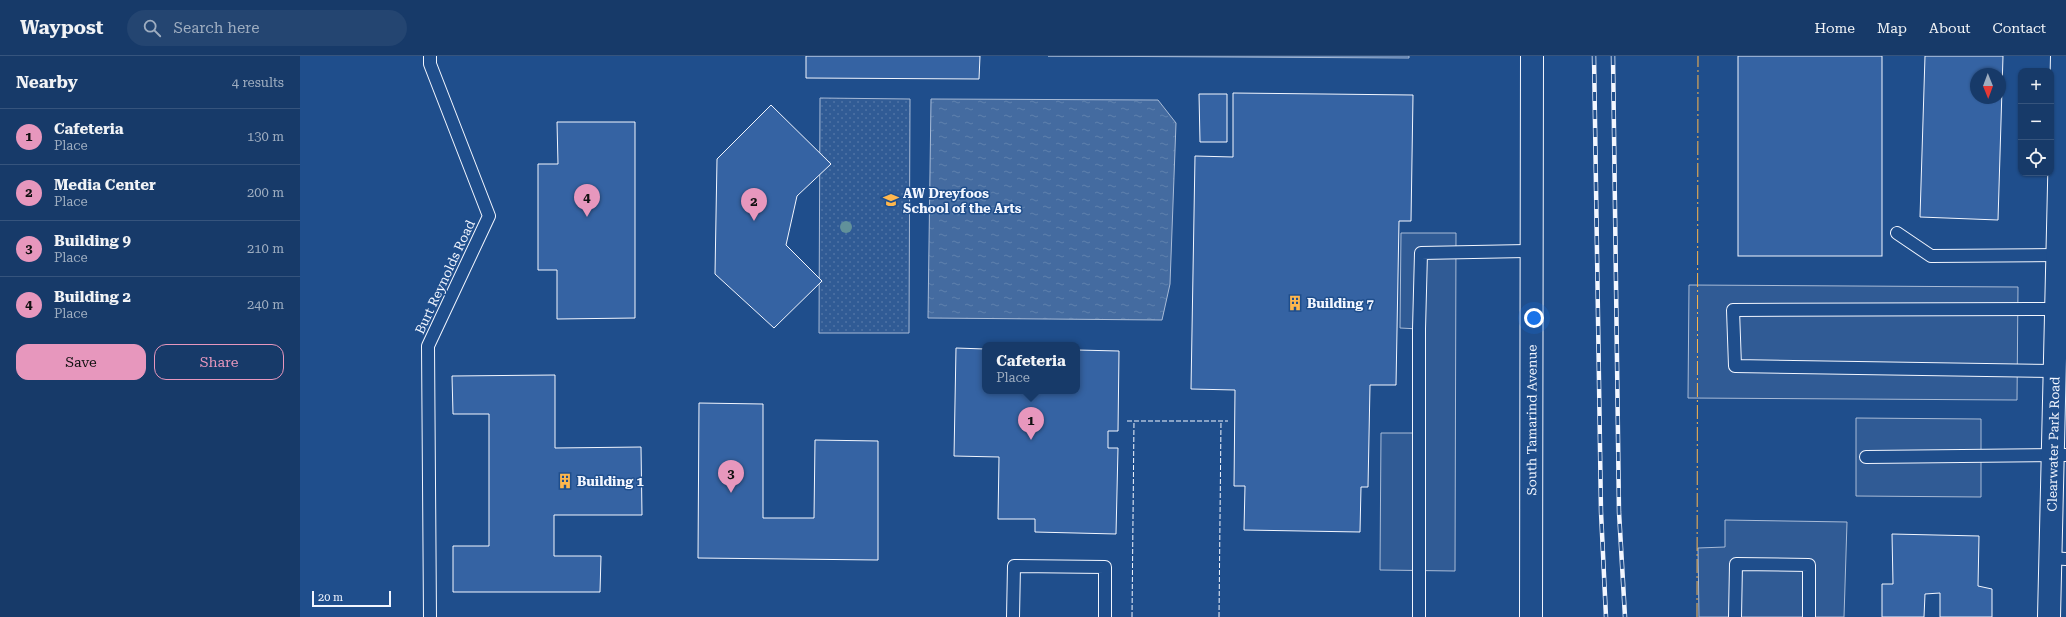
<!DOCTYPE html>
<html lang="en">
<head>
<meta charset="utf-8">
<style>
  body { margin:0; font-family:"Roboto Serif",serif; background:#244571; color:#f1f3f6 }
  .controls { position:absolute; right:12px; top:12px; display:grid; overflow:hidden; border-radius:8px; box-shadow:0 1px 3px #0004 }
  .controls button { width:36px; height:36px; display:grid; place-items:center; padding:0; border:0; border-bottom:1px solid #36547d; background:#173a69; color:#f1f3f6; font:20px sans-serif }
  .compass { position:absolute; left:1670px; top:12px; width:36px; height:36px; border-radius:50%; background:#173a69; box-shadow:0 1px 3px #0004; rotate:179deg }
  .scale { position:absolute; left:12px; bottom:10px; width:79px; box-sizing:border-box; padding-left:4px; border:2px solid #f2f6ff; border-top:0; font-size:11px; line-height:14px; white-space:nowrap; color:#f2f6ff; -webkit-text-stroke:3px #1f4e8c; paint-order:stroke }
  .you { position:absolute; left:1234px; top:262px; width:14px; height:14px; margin:-10px; border:3px solid #fff; border-radius:50%; background:#1a73e8; box-shadow:0 0 0 6px #1a73e833 }
  .badge { display:grid; place-items:center; width:26px; height:26px; border-radius:50%; background:#e797bd; color:#111; font-size:13px; font-weight:700 }
  .pin { position:absolute; translate:-50% -33px; filter:drop-shadow(0 1px 2px #0008) }
  .pin::after { content:''; position:absolute; top:21px; width:14px; height:12px; background:inherit; clip-path:polygon(0 0,100% 0,50% 100%) }
  .popup { position:absolute; left:682px; top:286px; width:98px; height:52px; box-sizing:border-box; display:grid; place-content:center; border-radius:8px; background:#173a69; filter:drop-shadow(0 1px 3px #0005); font-size:13px; white-space:nowrap; color:#9eadc0 }
  .popup b { font-size:15px; color:#f1f3f6 }
  .popup::after { content:''; position:absolute; left:50%; top:100%; margin-left:-8px; border:8px solid transparent; border-top-color:#173a69 }
  .list { margin:0; padding:0; list-style:none }
  h2 { display:flex; justify-content:space-between; align-items:center; height:52px; margin:0; padding:0 16px; font-size:17px }
  h2 small { font-size:13px; font-weight:400; color:#9eadc0 }
  .list li { display:grid; grid-template-columns:26px 1fr auto; gap:12px; align-items:center; box-sizing:border-box; height:56px; padding:0 16px; border-top:1px solid #36547d }
  .list b { display:block; font-size:15px; white-space:nowrap }
  .list p { margin:0; font-size:13px; white-space:nowrap; color:#9eadc0 }
  .list em { font-size:13px; font-style:normal; color:#9eadc0 }
  .actions { display:flex; gap:8px; padding:12px 16px }
  .actions a { flex:1; padding:9px 0; border:1px solid #e797bd; border-radius:12px; text-align:center; font-size:14px; color:#e797bd }
  .actions .main { background:#e797bd; color:#111 }
  .icon { flex:none; width:22px; height:22px; fill:none; stroke:currentColor; stroke-width:2; stroke-linecap:round; stroke-linejoin:round }
  .map { position:relative; flex:none; width:1766px; height:561px; overflow:hidden }
  header { display:flex; align-items:center; gap:24px; box-sizing:border-box; height:56px; padding:0 20px; background:#173a69; border-bottom:1px solid #36547d }
  header strong { font-size:19px }
  nav { display:flex; gap:22px; margin-inline-start:auto; font-size:14px }
  .search { width:280px; height:36px; background:#244571; display:flex; align-items:center; gap:10px; box-sizing:border-box; padding:0 14px; border-radius:22px; color:#9eadc0; font-size:15px }
  main { display:flex }
  aside { flex:1; background:#173a69 }
  .map>svg:first-child { display:block }
  .grass { fill:url(#grass-dots); stroke:#a8bbd7 }
  .built { fill:#305b95; stroke:#a8bbd7 }
  .water { fill:url(#water-ripples); stroke:#a8bbd7 }
  .building { fill:#3563a3; stroke:#f2f6ff; fill-rule:evenodd }
  .lines { fill:none; stroke-linecap:round; stroke-linejoin:round }
  .lane-casing { stroke:#f2f6ff; stroke-width:14 }
  .street-casing { stroke:#f2f6ff; stroke-width:24 }
  .secondary-casing { stroke:#f2f6ff; stroke-width:24 }
  .lane { stroke:#1f4e8c; stroke-width:12 }
  .street { stroke:#1f4e8c; stroke-width:22 }
  .secondary { stroke:#1f4e8c; stroke-width:22 }
  .rail-casing { stroke:#f2f6ff; stroke-width:4.5 }
  .rail { stroke:#1f4e8c; stroke-width:3; stroke-dasharray:9; stroke-linecap:butt }
  .fence { stroke:#f2f6ff; stroke-width:1; stroke-dasharray:5 2; stroke-linecap:butt }
  .power { stroke:#ffb74d; stroke-width:1; stroke-dasharray:14 3 2 3; stroke-linecap:butt }
  .tree { fill:#61919a }
  .labels { text-anchor:middle; dominant-baseline:central; stroke-width:3; stroke-linejoin:round; paint-order:stroke }
  .poi-label { font-size:13px; font-weight:bold; fill:#f2f6ff; stroke:#1f4e8c; text-anchor:start }
  .street-label { font-size:13px; fill:#f2f6ff; stroke:#1f4e8c }
</style>
</head>
<body>
<header>
<strong>Waypost</strong>
<div class="search"><svg class="icon" aria-label="search" viewBox="0 0 24 24"><circle cx="10" cy="10" r="6"/><path d="M15 15l6 6"/></svg>Search here</div>
<nav><a>Home</a><a>Map</a><a>About</a><a>Contact</a></nav>
</header>
<main>
<aside>
<h2>Nearby<small>4 results</small></h2>
<ul class="list">
<li><span class="badge">1</span><div><b>Cafeteria</b><p>Place</p></div><em>130 m</em></li>
<li><span class="badge">2</span><div><b>Media Center</b><p>Place</p></div><em>200 m</em></li>
<li><span class="badge">3</span><div><b>Building 9</b><p>Place</p></div><em>210 m</em></li>
<li><span class="badge">4</span><div><b>Building 2</b><p>Place</p></div><em>240 m</em></li>
</ul>
<div class="actions"><a class="main">Save</a><a>Share</a></div>
</aside>
<div class="map">
<svg width="1766" height="561" viewBox="0 0 1766 561">
  <defs>
    <pattern id="grass-dots" width="8" height="8" patternUnits="userSpaceOnUse"><rect width="8" height="8" fill="#305b95"/><path d="M2 2h.1M6 6h.1" fill="none" stroke="#4e73a5" stroke-width="1.8" stroke-linecap="round"/></pattern>
    <pattern id="water-ripples" width="26" height="14" patternUnits="userSpaceOnUse"><rect width="26" height="14" fill="#446ba0"/><path d="M2 4q2-2 4 0t4 0M15 11q2-2 4 0t4 0" fill="none" stroke="#5f81ae"/></pattern>
  </defs>
  <rect width="100%" height="100%" fill="#1f4e8c"/>
  <path class="grass" d="M520,42l90,1 -1,234h-90z"/>
  <g class="built">
    <path d="M748,0h361v2z"/>
    <path d="M1101,177h55l-1,338 -75,-1 1,-137h37l1,-104 -19,-1z"/>
    <path d="M1389,229l329,2 -1,113 -329,-2z"/>
    <path d="M1556,362l125,1v78l-125,-1z"/>
    <path d="M1425,464l122,2 -3,95h-145l-1,-69 27,-1z"/>
  </g>
  <path class="water" d="M631,43l227,1 18,23 -6,161 -8,36 -234,-2z"/>
  <g class="building">
    <path d="M506,0h174l-1,23 -173,-1z"/>
    <rect x="1438" y="0" width="144" height="200"/>
    <path d="M1625,0h78l-5,164 -78,-3zM1676,18h24v24h-24z"/>
    <path d="M933,37l180,2 -2,126h-12l-3,164h-26l-2,102h-7l-1,45 -116,-2 1,-44h-11l1,-96 -44,-1 4,-233 38,1z"/>
    <path d="M899,38h28v48h-27z"/>
    <path d="M471,49l60,59 -34,32 -11,49 36,36 -48,47 -59,-54 2,-115z"/>
    <path d="M257,66h78v196l-78,1v-49h-19v-106h20z"/>
    <path d="M656,292l29,1v42h92v-41l42,1 -1,80h-10v17h10l-2,86 -81,-2v-13h-37l1,-62 -45,-1z"/>
    <path d="M255,319v73l86,-1 1,68h-88v41h47l-1,36h-147v-46h36v-132h-36l-1,-38z"/>
    <path d="M399,347l64,1v114h51l1,-78 63,1v119l-180,-2z"/>
    <path d="M1592,478l87,2 -1,50 14,3v28h-52v-24l-15,1 -1,23h-42v-33h11z"/>
  </g>
  <g class="lines">
    <defs>
      <g id="lane">
        <path d="M1597,177l34,23 126,-1"/>
        <path d="M1755,315l-320,-5 -2,-56 323,-1"/>
        <path d="M1566,401l200,-2"/>
        <path d="M1750,502l16,1"/>
        <path d="M130,561l-2,-271 61,-130 -59,-152v-8"/>
        <path d="M713,561l1,-51 91,1v50"/>
        <path d="M1119,561v-288l2,-76 111,-2"/>
        <path d="M1435,561l1,-53 73,1v52"/>
      </g>
      <g id="street">
        <path id="s1" d="M1749,561l13,-561"/>
      </g>
      <g id="secondary">
        <path id="s2" d="M1231,561l1,-561"/>
      </g>
    </defs>
    <use href="#lane" class="lane-casing"/>
    <use href="#street" class="street-casing"/>
    <use href="#secondary" class="secondary-casing"/>
    <use href="#lane" class="lane"/>
    <use href="#street" class="street"/>
    <use href="#secondary" class="secondary"/>
    <defs>
      <g id="rail">
        <path d="M1294,0l7,456 5,105"/>
        <path d="M1313,0l6,456 6,105"/>
      </g>
    </defs>
    <use href="#rail" class="rail-casing"/>
    <use href="#rail" class="rail"/>
    <g class="fence">
      <path d="M827,365h101"/>
      <path d="M832,561l2,-196"/>
      <path d="M919,561l2,-196"/>
    </g>
    <path class="power" d="M1397,561l1,-561"/>
  </g>
  <circle class="tree" cx="546" cy="171" r="6"/>
  <defs>
    <symbol id="school-bare" viewBox="-9 -9 18 18"><path d="M0-5L7-2L0 1L-7-2ZM-4 1L0 2.5L4 1V4Q0 6-4 4Z" fill="#ffb74d" stroke="#1f4e8c" stroke-width="2.5" paint-order="stroke"/></symbol>
    <symbol id="building-bare" viewBox="-9 -9 18 18"><path d="M-4-6H4V6H1V3H-1V6H-4ZM-2.5-4.3h1.7v1.8h-1.7ZM.8-4.3h1.7v1.8H.8ZM-2.5-1h1.7V.8h-1.7ZM.8-1h1.7V.8H.8Z" fill="#ffb74d" stroke="#1f4e8c" stroke-width="2.5" paint-order="stroke"/></symbol>
  </defs>
  <g fill-rule="evenodd">
    <use href="#school-bare" x="580" y="133" width="22" height="22"/>
    <use href="#building-bare" x="984" y="236" width="22" height="22"/>
    <use href="#building-bare" x="254" y="414" width="22" height="22"/>
  </g>
  <g class="labels">
    <g class="poi-label">
      <text x="603" y="137">AW Dreyfoos<tspan x="603" dy="15">School of the Arts</tspan></text>
      <text x="1007" y="247">Building 7</text>
      <text x="277" y="425">Building 1</text>
    </g>
    <g class="street-label">
      <text transform="translate(145 221) rotate(-65)">Burt Reynolds Road</text>
      <text stroke="none"><textPath href="#s2" startOffset="197">South Tamarind Avenue</textPath></text>
      <text stroke="none"><textPath href="#s1" startOffset="173">Clearwater Park Road</textPath></text>
    </g>
  </g>
</svg>
<div class="controls">
<button>+</button>
<button>−</button>
<button><svg class="icon" aria-label="locate" viewBox="0 0 24 24"><circle cx="12" cy="12" r="6"/><path d="M12 2v4M12 18v4M2 12h4M18 12h4"/></svg></button>
</div>
<svg class="compass" viewBox="-18 -18 36 36"><path d="M0-13l5 13h-10z" fill="#e53935"/><path d="M0 13l5-13h-10z" fill="#9eadc0"/></svg>
<div class="scale">20 m</div>
<div class="you"></div>
<div class="pin badge" style="left:731px;top:384px">1</div>
<div class="popup"><b>Cafeteria</b>Place</div>
<div class="pin badge" style="left:454px;top:165px">2</div>
<div class="pin badge" style="left:431px;top:437px">3</div>
<div class="pin badge" style="left:287px;top:161px">4</div>
</div>
</main>
</body>
</html>
